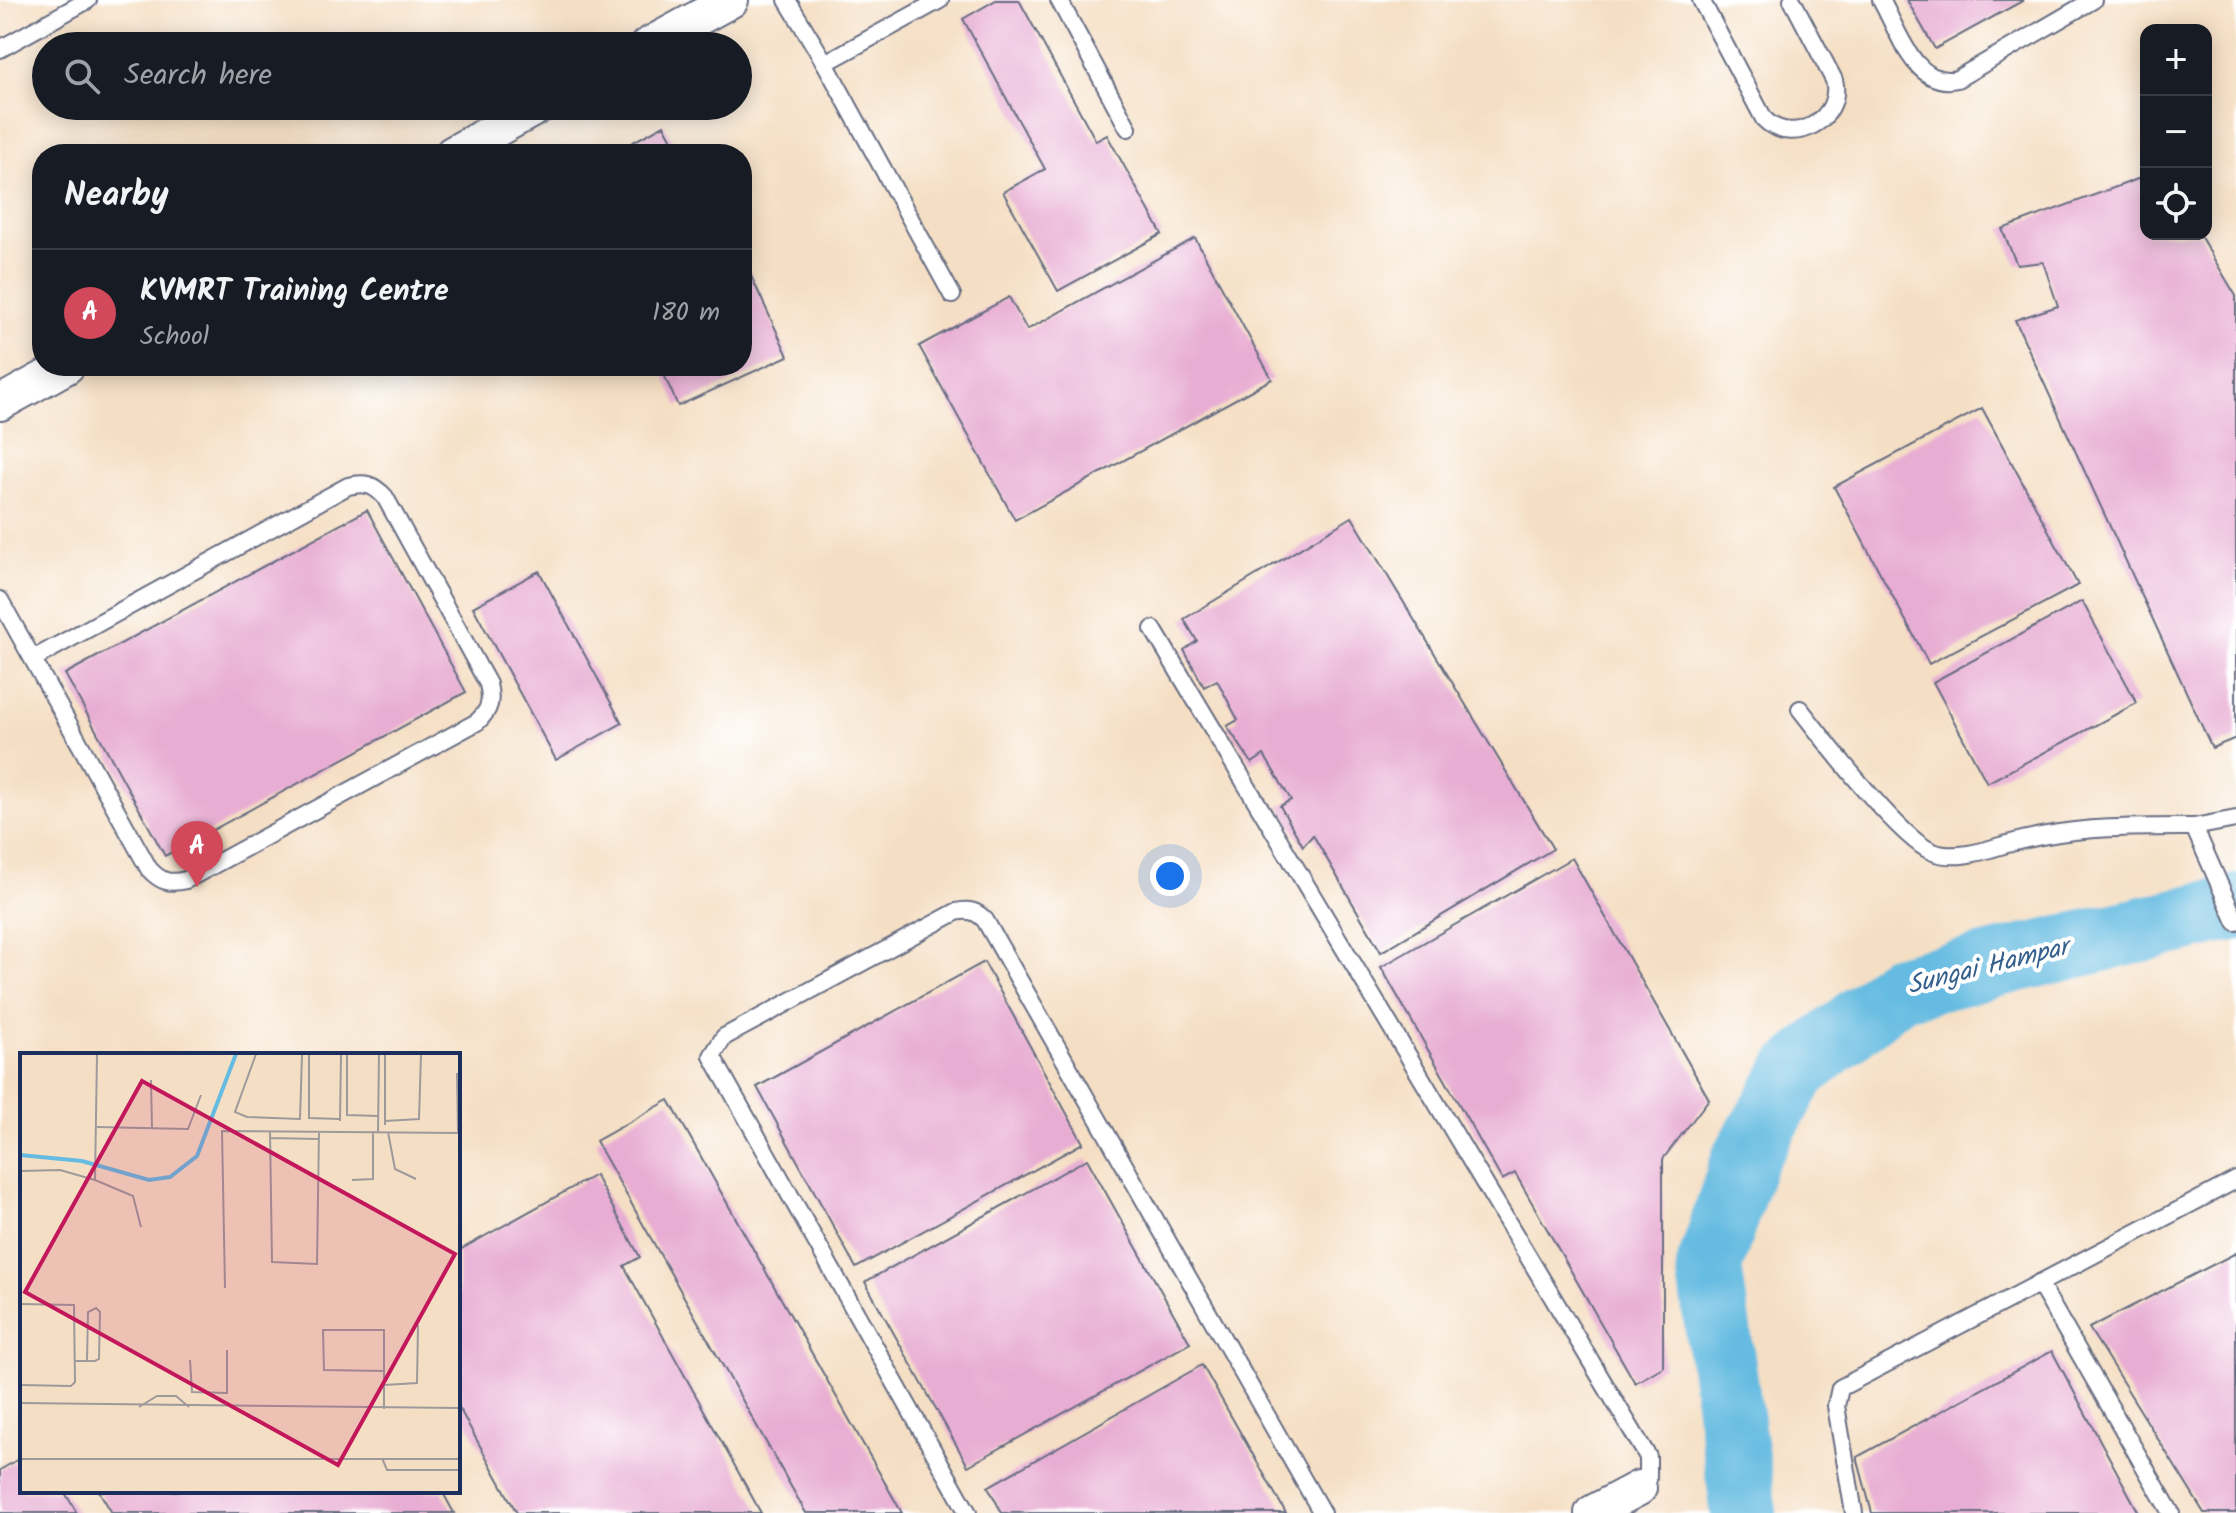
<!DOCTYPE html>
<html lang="en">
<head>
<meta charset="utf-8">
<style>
  body { margin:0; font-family:Kalam,sans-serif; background:#20242c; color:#f1f3f6 }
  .controls { position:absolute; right:24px; top:24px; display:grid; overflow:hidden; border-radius:16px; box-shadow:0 4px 20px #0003 }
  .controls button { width:72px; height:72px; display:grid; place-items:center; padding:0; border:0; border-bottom:2px solid #363941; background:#171b24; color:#f1f3f6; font:40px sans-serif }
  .you { position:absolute; left:1170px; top:876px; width:28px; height:28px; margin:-20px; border:6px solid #fff; border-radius:50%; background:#1a73e8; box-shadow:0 0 0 12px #1a73e833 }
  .badge { display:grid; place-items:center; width:52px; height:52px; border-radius:50%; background:#d1495b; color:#fff; font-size:26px; font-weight:700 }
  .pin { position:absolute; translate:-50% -66px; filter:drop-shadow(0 2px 4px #0008) }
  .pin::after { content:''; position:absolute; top:42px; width:28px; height:24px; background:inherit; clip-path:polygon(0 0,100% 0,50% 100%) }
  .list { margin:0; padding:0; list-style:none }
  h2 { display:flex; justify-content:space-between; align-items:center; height:104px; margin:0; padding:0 32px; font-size:34px }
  h2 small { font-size:26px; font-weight:400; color:#9ea1a6 }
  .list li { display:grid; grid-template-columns:52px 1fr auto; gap:24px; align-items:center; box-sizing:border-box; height:128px; padding:0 32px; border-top:2px solid #363941 }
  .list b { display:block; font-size:30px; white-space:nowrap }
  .list p { margin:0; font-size:26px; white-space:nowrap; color:#9ea1a6 }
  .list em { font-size:26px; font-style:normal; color:#9ea1a6 }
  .icon { flex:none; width:44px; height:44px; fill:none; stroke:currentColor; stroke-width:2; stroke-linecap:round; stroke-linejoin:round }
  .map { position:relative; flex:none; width:2236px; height:1513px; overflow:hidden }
  .search { position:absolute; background:#171b24; box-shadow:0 4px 20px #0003; left:32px; top:32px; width:720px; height:88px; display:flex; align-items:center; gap:20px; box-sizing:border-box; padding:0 28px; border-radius:44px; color:#9ea1a6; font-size:30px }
  .panel { position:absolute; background:#171b24; box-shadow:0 4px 20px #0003; left:32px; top:144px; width:720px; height:232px; border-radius:32px }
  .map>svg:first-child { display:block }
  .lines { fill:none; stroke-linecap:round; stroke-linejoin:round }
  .river { stroke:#65bbe1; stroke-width:66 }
  .building { fill:#e8add3 }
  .lane-casing { stroke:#676d82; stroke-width:20 }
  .street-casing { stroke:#676d82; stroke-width:38 }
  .lane { stroke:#fff; stroke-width:16 }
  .street { stroke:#fff; stroke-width:34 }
  .labels { text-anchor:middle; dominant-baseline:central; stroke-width:8; stroke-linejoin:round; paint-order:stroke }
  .water-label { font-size:26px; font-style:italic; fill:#35608c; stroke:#fff }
  .inset-river { fill:none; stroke:#65bbe1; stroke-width:4 }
  .inset-road { fill:none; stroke:#9e999b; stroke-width:2 }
  .view { fill:#c2185b; fill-opacity:0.15; stroke:#c2185b; stroke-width:4 }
  .inset-edge { fill:none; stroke:#1b2f5e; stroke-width:4 }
</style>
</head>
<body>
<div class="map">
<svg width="2236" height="1513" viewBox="0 0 2236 1513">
  <rect width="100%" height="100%" fill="#fff"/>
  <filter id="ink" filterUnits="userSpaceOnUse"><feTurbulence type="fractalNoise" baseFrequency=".0125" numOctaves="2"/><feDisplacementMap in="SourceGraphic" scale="16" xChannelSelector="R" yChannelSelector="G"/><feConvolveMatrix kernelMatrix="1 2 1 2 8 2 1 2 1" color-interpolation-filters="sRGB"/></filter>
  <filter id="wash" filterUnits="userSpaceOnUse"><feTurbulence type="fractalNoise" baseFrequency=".006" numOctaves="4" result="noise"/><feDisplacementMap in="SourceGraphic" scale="32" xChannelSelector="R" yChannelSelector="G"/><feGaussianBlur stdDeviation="1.8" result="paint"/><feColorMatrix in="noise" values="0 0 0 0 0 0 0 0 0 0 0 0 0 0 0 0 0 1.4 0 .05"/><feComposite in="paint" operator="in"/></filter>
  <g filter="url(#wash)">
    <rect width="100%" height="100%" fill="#f5dfc4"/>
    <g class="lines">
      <path class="river" d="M1744,1513l-35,-246 35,-107 52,-89 102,-83 338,-81"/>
    </g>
    <g id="blocks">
      <g class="building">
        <path d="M996,0h23l77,141 11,-6 55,99 -104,57 -55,-99 42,-23 -82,-150z"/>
        <path d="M1907,0h117l-89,49z"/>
        <path d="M664,125l16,29h-69z"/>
        <path d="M2146,176v58h53l37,62v442l-24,10 -197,-428 43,-14 -15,-44 -26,3 -15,-36z"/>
        <path d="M1195,238l77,141 -257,141 -96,-174 90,-49 18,33z"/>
        <path d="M746,265l42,91 -110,50 -18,-40h82v-99z"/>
        <path d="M1982,408l96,177 -149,79 -95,-177z"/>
        <path d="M367,510l99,182 -301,164 -100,-182z"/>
        <path d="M1352,517l201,332 -172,103 -68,-117 -10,11 -23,-40 11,-6 -27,-45 -12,8 -25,-37 11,-6 -21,-40 -13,7 -20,-37 13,-9 -13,-22z"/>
        <path d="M539,571l83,152 -66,37 -83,-153z"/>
        <path d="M2082,601l55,102 -150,80 -54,-101z"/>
        <path d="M1572,858l137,241 -46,60v208l-28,16 -120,-210 -13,7 -121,-213z"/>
        <path d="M984,962l99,181 -227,125 -99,-181z"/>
        <path d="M669,1100l233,413h-96l-210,-372z"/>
        <path d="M1087,1159l103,184 -222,123 -103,-184z"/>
        <path d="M595,1175l45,82 -16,9 137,247h-244l-59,-107v-155z"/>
        <path d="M2236,1253v260h-32l-115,-185z"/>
        <path d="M2052,1351l87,162h-267l-15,-56z"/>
        <path d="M1202,1365l84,148h-284l-14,-26z"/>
        <path d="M22,1457v34h42l13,22h-77v-43z"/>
        <path d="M99,1491h343l12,22h-342z"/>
      </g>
    </g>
  </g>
  <g filter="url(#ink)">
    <use href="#blocks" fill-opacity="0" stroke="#676d82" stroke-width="2"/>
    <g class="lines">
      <defs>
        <g id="lane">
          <path d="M787,0l38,63"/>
          <path d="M940,0l-115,63 127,232"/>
          <path d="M1059,0l69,128"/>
          <path d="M1701,0l63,119c28,29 80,0 70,-39l-42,-80"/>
          <path d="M1881,0c17,30 34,89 76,79l136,-79"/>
          <path d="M0,49l88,-49"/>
          <path d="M0,600l149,269c12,13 20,15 37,11l291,-158c13,-12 15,-21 11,-38l-103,-187c-12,-13 -20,-15 -37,-11l-315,173"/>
          <path d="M1153,629l495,828v22l-9,9"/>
          <path d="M1800,709c24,31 101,131 133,143 20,8 48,0 67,-6 67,-20 125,-19 194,-19l42,95"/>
          <path d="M2194,827l42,-8"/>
          <path d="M2039,1283l132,230"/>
          <path d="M968,1513l-256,-457 12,-19 232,-125c13,-3 20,-1 29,8l337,593"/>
          <path d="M1854,1513l-18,-107 4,-18 396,-208"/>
        </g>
        <g id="street">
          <path d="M647,46l84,-46"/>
          <path d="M452,154l87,-48"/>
          <path d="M0,403l67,-37"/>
          <path d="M1592,1513l47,-25"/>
        </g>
      </defs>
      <use href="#lane" class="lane-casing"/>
      <use href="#street" class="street-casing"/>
      <use href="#lane" class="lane"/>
      <use href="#street" class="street"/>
    </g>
  </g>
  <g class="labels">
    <g class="water-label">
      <text transform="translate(1988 967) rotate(-14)">Sungai Hampar</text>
    </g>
  </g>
  <g transform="translate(20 1053)">
    <rect width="440" height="440" fill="#f5dfc4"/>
    <path class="inset-river" d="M0,102l62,6 67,19 21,-3 27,-21 39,-102"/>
    <path class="inset-road" d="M77,1l-2,126 38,16 8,31M236,1l-21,58 12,5 53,2 2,-65M289,1v64l31,1M327,1v61l32,1M437,20l1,60M131,27l1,48M320,68l1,-67M365,68l34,-2 2,-65M365,72v-71M77,74l91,2 13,-34M250,78l2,131 45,2 2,-133M358,79l1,-78M368,79l7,37 21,10M250,85l49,1M0,118l40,-1 35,10M332,127l21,-1v-48M205,235l-3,-157 238,2M0,251l54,1 1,77 -4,4 -51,-1M170,307l2,32 35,1v-43M55,308h20l4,-2 1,-47 -4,-4 -8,4 -1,49M364,318l-60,-1 -1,-40h61v79M364,332l33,-2 1,-58M0,350l440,5M119,354l18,-11h19l13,11M362,405l5,12h73M0,406h440"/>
    <path class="view" d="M122,28l313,173 -117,211 -313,-173z"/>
    <rect width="440" height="440" class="inset-edge"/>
  </g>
</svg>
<div class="controls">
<button>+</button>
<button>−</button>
<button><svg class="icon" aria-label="locate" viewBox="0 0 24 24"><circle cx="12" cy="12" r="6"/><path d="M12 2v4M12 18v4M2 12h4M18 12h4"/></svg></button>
</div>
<div class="you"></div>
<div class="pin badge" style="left:197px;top:887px">A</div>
<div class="search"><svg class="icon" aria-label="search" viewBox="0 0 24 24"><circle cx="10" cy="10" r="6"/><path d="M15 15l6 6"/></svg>Search here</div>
<section class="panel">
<h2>Nearby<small></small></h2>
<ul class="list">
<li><span class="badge">A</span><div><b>KVMRT Training Centre</b><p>School</p></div><em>180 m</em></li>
</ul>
</section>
</div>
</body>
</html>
